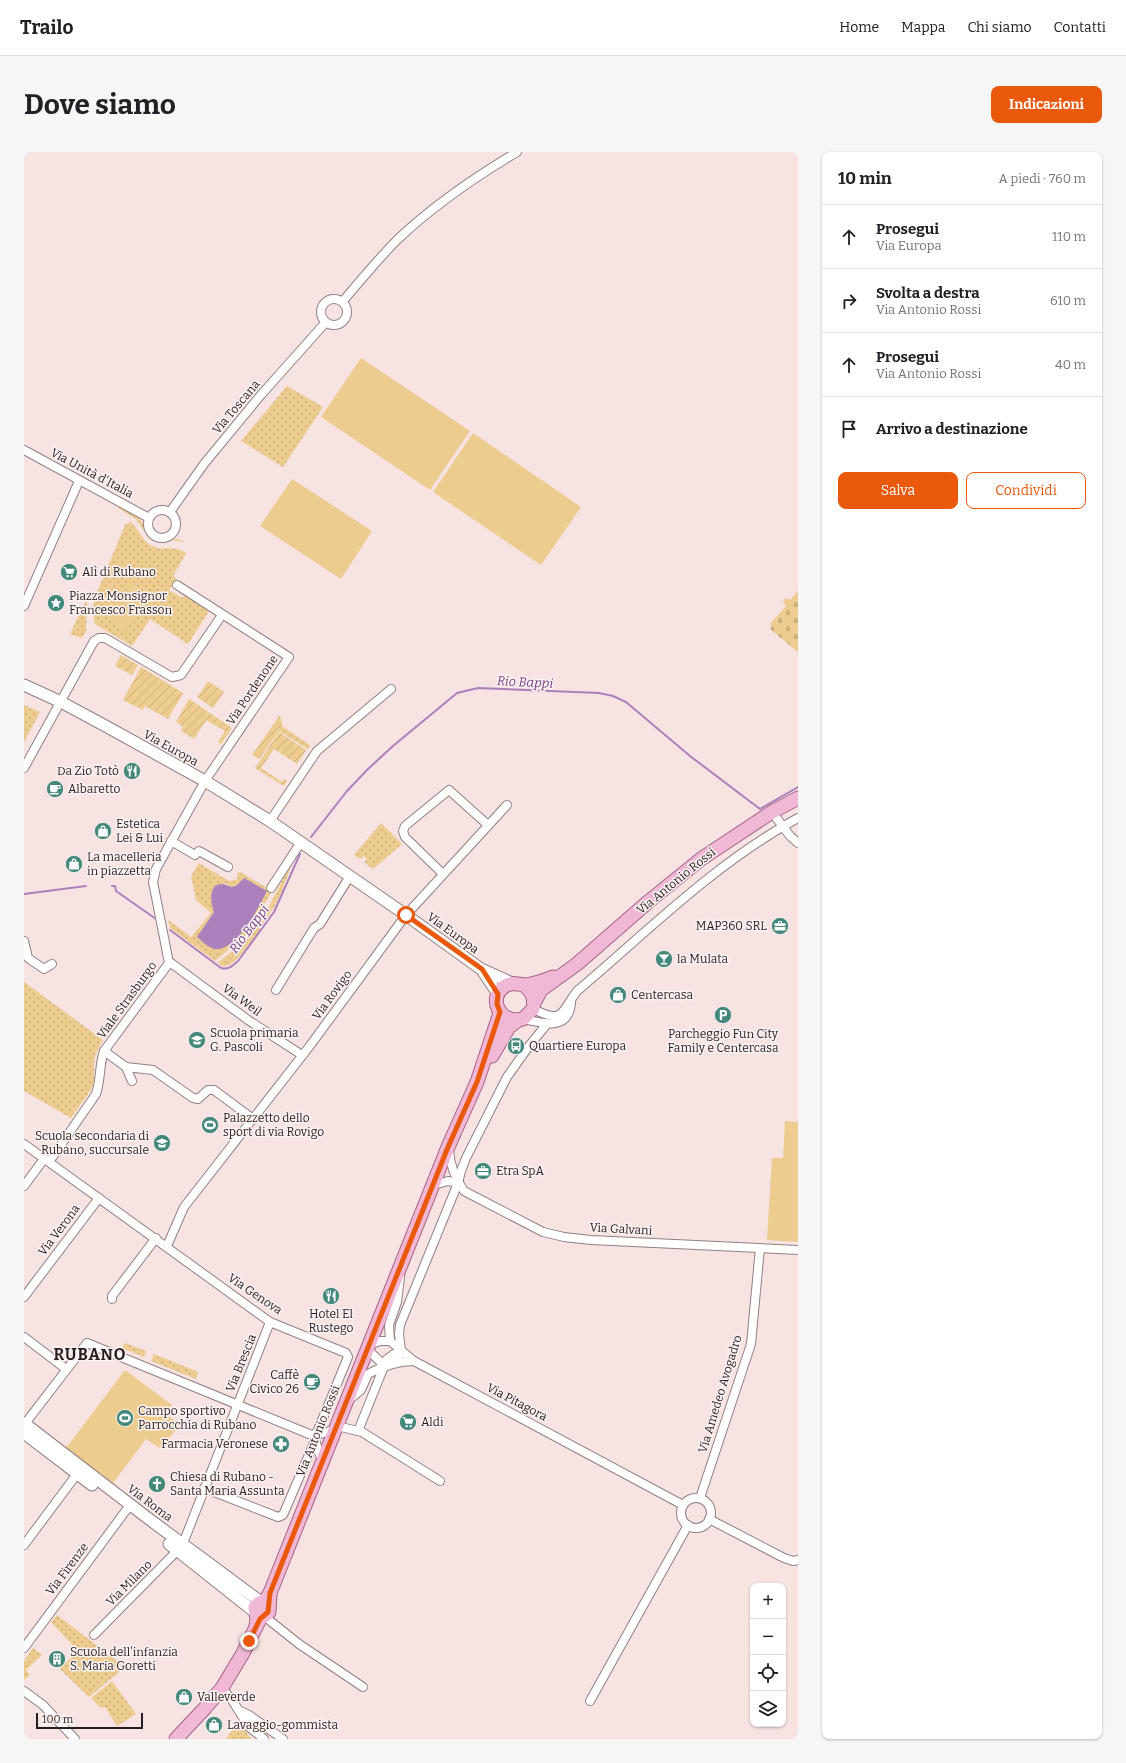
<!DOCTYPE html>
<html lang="it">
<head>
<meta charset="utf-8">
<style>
  body { margin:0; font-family:Bitter,serif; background:#f6f6f6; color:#202124 }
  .controls { position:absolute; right:12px; bottom:12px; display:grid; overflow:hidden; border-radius:8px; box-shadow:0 1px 3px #0004 }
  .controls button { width:36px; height:36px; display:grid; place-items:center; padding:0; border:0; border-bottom:1px solid #e0e0e0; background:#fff; color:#202124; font:20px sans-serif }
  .scale { position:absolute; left:12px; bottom:10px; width:107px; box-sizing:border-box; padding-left:4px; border:2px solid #251e1e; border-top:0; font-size:11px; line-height:14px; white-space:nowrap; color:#251e1e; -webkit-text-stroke:3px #fef2f1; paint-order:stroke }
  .stop { position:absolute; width:12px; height:12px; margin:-9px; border:3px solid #ea580c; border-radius:50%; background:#fff }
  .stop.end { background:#ea580c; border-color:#fff; box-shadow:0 1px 4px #0008 }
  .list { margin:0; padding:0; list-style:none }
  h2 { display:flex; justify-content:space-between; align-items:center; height:52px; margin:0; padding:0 16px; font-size:17px }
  h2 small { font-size:13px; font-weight:400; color:#757577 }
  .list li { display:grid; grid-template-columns:26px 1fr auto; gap:12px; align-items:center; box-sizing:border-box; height:64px; padding:0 16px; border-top:1px solid #e0e0e0 }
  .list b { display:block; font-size:15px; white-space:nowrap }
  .list p { margin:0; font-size:13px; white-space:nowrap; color:#757577 }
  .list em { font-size:13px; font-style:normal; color:#757577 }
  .actions { display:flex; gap:8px; padding:12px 16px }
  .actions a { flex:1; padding:9px 0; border:1px solid #ea580c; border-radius:8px; text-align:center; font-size:14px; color:#ea580c }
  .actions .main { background:#ea580c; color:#fff }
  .icon { flex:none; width:22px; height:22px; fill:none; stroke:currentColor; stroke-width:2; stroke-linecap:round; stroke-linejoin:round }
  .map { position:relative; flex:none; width:774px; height:1587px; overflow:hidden; border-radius:8px }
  header { display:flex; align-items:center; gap:24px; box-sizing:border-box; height:56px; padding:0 20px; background:#fff; border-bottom:1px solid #e0e0e0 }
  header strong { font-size:19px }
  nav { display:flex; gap:22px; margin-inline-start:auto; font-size:14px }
  .intro { display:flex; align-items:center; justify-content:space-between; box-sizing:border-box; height:96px; padding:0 24px }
  h1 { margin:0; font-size:28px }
  .button { padding:10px 18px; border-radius:8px; background:#ea580c; color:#fff; font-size:14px; font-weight:700 }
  main { display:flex; gap:24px; padding:0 24px }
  aside { flex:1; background:#fff; border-radius:8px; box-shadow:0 1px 3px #0004 }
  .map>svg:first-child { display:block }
  .grass { fill:url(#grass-dots); fill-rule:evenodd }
  .cemetery { fill:url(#cemetery-stones) }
  .garden { fill:url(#garden-furrows) }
  .pitch { fill:#eccc8f }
  .water { fill:#ab81bb }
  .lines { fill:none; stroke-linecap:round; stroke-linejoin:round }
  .stream { stroke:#ab81bb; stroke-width:2 }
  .street-casing { stroke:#928180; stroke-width:10 }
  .secondary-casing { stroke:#928180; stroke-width:13 }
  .primary-casing { stroke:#a46383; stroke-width:15 }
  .street { stroke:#fff; stroke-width:8 }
  .secondary { stroke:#fff; stroke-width:11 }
  .primary { stroke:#f1b8d5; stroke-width:13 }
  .route { stroke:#ea580c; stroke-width:5 }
  .labels { text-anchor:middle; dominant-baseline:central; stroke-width:3; stroke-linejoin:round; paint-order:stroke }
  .street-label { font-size:12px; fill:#251e1e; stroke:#fef2f1 }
  .poi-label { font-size:12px; fill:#251e1e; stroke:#fef2f1; text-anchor:start }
  .water-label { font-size:13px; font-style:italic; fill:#733d86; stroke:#fef2f1 }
  .district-label { font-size:16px; font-weight:bold; letter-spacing:1px; fill:#251e1e; stroke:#fef2f1 }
</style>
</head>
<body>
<header>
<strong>Trailo</strong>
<nav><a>Home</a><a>Mappa</a><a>Chi siamo</a><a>Contatti</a></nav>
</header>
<div class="intro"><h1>Dove siamo</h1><a class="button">Indicazioni</a></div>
<main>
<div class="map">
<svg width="774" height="1587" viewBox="0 0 774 1587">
  <defs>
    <pattern id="grass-dots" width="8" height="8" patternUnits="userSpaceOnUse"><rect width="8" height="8" fill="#eccc8f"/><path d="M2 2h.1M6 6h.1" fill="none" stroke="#caaf7b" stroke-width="1.8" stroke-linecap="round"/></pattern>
    <pattern id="cemetery-stones" width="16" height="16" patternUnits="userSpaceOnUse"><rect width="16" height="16" fill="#eccc8f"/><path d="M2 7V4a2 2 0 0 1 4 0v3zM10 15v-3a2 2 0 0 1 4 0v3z" fill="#caaf7b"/></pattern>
    <pattern id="garden-furrows" width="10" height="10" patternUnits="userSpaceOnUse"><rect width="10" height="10" fill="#eccc8f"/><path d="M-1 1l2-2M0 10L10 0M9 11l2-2" fill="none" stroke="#caaf7b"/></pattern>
  </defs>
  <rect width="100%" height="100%" fill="#f6e3e2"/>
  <g class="grass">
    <path d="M263,234l36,21 -40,60 -42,-26z"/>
    <path d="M95,354c7,4 16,8 21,14 6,6 6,14 14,18 9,5 18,-3 31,4l-14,-2 -9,2 -9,-3 -6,-4 -11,-16 -18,-11z"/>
    <path d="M107,370c8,8 11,19 21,24 12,6 19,-2 34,7l-13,23 4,3 -8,11 13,8 3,-3 24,16 -21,33 -38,-25 -18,27 -37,-22 -2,-11 1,-13 31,-75z"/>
    <path d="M63,446l-1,33 -4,7 -12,-4z"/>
    <path d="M0,553l16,7 -16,30z"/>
    <path d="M357,671l21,21 -29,25 -9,-7 3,-3 -3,-3 -4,3 -6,-4z"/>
    <path d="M270,706c-5,13 -9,27 -15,40 -7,14 -37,61 -50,67 -5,2 -8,1 -11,-2 9,-10 23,-16 31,-26 19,-24 31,-53 45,-79z"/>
    <path d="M175,711l30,18 7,-1 2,-3 -1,-4 3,-1 32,19 -26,44 -31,26 -45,-33 -2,-8 23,17 20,-24 -15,-13 -5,-24zM201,731l6,4 5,-1 -39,51 17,-25z"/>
    <path d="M0,830l79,58 -8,15 -1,8v20l-4,8 -19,27 -47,-27z"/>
    <path d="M101,1191l21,8 -2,6 -22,-9z"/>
    <path d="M130,1202l44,18 -2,7 -45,-18z"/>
    <path d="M33,1463l68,52 -36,30 -29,-28 18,-18 -27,-29z"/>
    <path d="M9,1496l9,7 -16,15 4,5 -6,5v-19z"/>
    <path d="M88,1529l24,33 -19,12 -12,-19 -4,1 -10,-10z"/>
    <path d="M215,1569l12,18h-25z"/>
  </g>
  <path class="cemetery" d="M774,439v61l-28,-23 2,-3 -2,-2 16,-18 -3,-5 2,-3 5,2z"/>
  <g class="garden">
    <path d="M97,503l17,10 -6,10 -17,-9z"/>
    <path d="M117,515l42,26 -15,26 -23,-13 -2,4 -20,-10z"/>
    <path d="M184,529l16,11 -11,16 -16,-11z"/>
    <path d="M165,547l43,29 -11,16 -3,-2 7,-11 -19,-11 -12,19 -13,-8 2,-4 -7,-5z"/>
    <path d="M256,563l3,12 27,18 -2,4 -29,-18 -20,28 -7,-4z"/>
    <path d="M255,580l27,18 -9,14 -23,-15 -13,19 21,14 2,-3 3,2 -3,5 -29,-18z"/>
  </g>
  <g class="pitch">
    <path d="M337,206l109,73 -40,59 -109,-73z"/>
    <path d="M449,281l108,74 -40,58 -108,-73z"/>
    <path d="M268,327l80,52 -31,48 -81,-53z"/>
    <path d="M106,432l18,12 -22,35 -18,-12z"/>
    <path d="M761,969l13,1v120l-31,-2 5,-82h11z"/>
    <path d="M101,1218l47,35 -7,9 15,10 -19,25 -15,-10 -33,44 -47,-35z"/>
  </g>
  <path class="water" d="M220,726l23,13c-8,16 -30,60 -52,58 -7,-1 -13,-8 -18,-12l17,-25c-6,-15 -3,-36 17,-25l5,-1z"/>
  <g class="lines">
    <g class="stream">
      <path d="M287,685l36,-46 21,-22 25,-23 64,-53 21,-5 121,5 14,3 13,6 64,54 70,53 38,-22"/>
      <path d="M88,734h3l1,5 40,28"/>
      <path d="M0,742l62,-8"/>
      <path d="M146,778l51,38c8,2 11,-2 17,-7l36,-49 26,-58"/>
    </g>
    <defs>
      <g id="street">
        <circle cx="310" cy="160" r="13"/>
        <path d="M319,149c18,-21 35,-42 55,-62 35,-33 77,-62 119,-87"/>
        <path d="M0,298l125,68"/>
        <circle cx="138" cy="372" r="14"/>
        <path d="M146,360l34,-48 56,-68 66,-74"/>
        <path d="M0,454l55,-125"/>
        <path d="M0,616l70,-127 5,-3h6l67,39 9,-2 41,-60"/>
        <path d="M748,660l18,24 8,7"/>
        <path d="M246,669l47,-70 74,-62"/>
        <path d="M147,689l24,14 4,-4 29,16"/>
        <path d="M419,722l-38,-37 -2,-6 2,-5 44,-36 39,35"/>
        <path d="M247,736l30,-46"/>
        <path d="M0,789l4,17 16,11 8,-5"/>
        <path d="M145,811h2l77,57 54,35"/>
        <path d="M252,838l38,-62 6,-4 30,-48"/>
        <path d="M509,857c31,15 27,5 44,-18 71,-60 138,-128 221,-173"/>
        <path d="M499,867c20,4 45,13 48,-16"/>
        <path d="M80,899l22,16 27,3 40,28 5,1 10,-9h6l39,29"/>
        <path d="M102,915l6,14"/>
        <path d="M0,992l246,178 76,31 2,4 -30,73 -4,6v7l-31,72 -5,2 -74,-29"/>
        <path d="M425,998c1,16 6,28 15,41l79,41 21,5 27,3 207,10"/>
        <path d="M25,1010l47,-68c5,-14 3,-29 8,-43l65,-88 -16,-81 3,-13 49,-88 84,-124 -112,-72"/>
        <path d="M410,1033l14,-4 10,2"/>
        <path d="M0,1034l20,-27"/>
        <path d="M143,1094l17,-39 125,-160 97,-132 101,-110"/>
        <path d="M376,1125l-3,25 -8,23 1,16 24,20"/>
        <path d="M0,1145l75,-99"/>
        <path d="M88,1147v-3l44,-58"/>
        <path d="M0,1185l42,32"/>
        <path d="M372,1211l5,-12 -2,-17 1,-9 58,-142 3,-12 5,-13 41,-81 22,-31 18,-22"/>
        <path d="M361,1214l-14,-13 -2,-8 11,-4h10"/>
        <path d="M325,1248l12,-10 7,-16c15,-8 30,-13 46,-13l269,144"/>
        <path d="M0,1273l63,-82 227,93 22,-7"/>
        <path d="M313,1274l25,6 78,49"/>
        <path d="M334,1279l29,-72 7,-5 7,-3"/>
        <path d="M290,1285l8,24"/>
        <path d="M676,1346l51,-154 9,-96"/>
        <circle cx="672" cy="1361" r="15"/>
        <path d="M685,1367l75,39 9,3 5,-1"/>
        <path d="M0,1393l56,-75"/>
        <path d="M240,1464l35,28 64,43"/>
        <path d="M70,1483l80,-81 10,-13 86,-219"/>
        <path d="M0,1496l106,-143"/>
        <path d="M198,1536l10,12 17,27 15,12"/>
        <path d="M0,1539l19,14 32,34"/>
        <path d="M566,1549l98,-176"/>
        <path d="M216,1559l9,4 34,24"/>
      </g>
      <g id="secondary">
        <path d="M0,533l37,17 50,27 94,52 65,40 136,94 75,54 31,14"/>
        <path d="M458,818l16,24"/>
        <path d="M0,1271l125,96 112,83"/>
        <path d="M0,1281l68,52"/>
        <path d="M145,1392l87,69"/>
      </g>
      <g id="primary">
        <path d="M500,833c9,7 11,14 9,24l-10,10c-24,6 -36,-22 -18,-33 8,-5 13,-1 21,-1 9,-1 19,-5 27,-8"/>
        <path d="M510,851l7,-13 36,-26 71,-62 53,-43 71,-47 26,-14"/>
        <path d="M468,904l17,-29 8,-6"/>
        <path d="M232,1474l1,-7 -2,-12 4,-4 6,-2 5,-8"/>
        <path d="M152,1587l30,-32 16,-19 21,-35 17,-34 9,-7 1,-19 178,-446 29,-65 23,-69"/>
      </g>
    </defs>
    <use href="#street" class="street-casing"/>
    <use href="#secondary" class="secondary-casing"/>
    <use href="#primary" class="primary-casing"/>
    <use href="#street" class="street"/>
    <use href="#secondary" class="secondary"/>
    <use href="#primary" class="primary"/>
  </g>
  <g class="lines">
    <path class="route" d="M225,1489l11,-22 8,-7 2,-19 178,-446 29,-65 23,-70 -3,-8 1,-10 -16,-25 -76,-54"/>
  </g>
  <defs>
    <symbol id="supermarket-disc" viewBox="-11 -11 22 22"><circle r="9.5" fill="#44887b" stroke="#fef2f1"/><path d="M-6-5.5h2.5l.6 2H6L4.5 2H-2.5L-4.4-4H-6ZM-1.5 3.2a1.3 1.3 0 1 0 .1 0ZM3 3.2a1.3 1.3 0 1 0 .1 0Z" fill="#fff"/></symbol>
    <symbol id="sight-disc" viewBox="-11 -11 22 22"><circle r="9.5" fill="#44887b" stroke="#fef2f1"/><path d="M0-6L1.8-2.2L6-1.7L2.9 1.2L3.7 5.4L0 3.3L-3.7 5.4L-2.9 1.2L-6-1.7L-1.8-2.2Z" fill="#fff"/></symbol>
    <symbol id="restaurant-disc" viewBox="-11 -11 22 22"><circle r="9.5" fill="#44887b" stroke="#fef2f1"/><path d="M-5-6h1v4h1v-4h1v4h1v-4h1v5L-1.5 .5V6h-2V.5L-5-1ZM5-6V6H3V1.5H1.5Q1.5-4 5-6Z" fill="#fff"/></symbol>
    <symbol id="cafe-disc" viewBox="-11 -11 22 22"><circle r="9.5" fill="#44887b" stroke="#fef2f1"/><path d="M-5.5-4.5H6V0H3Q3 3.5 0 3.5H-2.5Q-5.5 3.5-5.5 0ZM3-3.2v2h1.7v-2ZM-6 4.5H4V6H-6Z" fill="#fff"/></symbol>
    <symbol id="shop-disc" viewBox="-11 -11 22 22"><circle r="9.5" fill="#44887b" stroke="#fef2f1"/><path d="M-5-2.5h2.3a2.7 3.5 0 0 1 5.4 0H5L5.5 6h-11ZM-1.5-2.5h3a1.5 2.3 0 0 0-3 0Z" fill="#fff"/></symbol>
    <symbol id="office-disc" viewBox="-11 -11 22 22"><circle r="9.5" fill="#44887b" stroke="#fef2f1"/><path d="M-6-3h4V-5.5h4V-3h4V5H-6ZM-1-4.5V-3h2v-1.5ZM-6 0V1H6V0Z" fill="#fff"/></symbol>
    <symbol id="bar-disc" viewBox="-11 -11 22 22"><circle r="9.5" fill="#44887b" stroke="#fef2f1"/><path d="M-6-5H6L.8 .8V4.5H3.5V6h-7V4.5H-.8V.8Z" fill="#fff"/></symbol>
    <symbol id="parking-disc" viewBox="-11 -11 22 22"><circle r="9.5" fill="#44887b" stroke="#fef2f1"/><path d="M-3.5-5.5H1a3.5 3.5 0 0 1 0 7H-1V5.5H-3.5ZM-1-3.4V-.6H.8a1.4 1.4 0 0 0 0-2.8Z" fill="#fff"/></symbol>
    <symbol id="school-disc" viewBox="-11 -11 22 22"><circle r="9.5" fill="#44887b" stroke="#fef2f1"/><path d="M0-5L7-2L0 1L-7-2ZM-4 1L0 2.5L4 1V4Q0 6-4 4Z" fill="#fff"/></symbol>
    <symbol id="bus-disc" viewBox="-11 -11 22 22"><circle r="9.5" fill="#44887b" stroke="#fef2f1"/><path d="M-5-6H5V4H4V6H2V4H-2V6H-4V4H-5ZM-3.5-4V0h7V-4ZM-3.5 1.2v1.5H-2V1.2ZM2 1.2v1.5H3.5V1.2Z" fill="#fff"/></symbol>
    <symbol id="stadium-disc" viewBox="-11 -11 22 22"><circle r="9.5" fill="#44887b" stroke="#fef2f1"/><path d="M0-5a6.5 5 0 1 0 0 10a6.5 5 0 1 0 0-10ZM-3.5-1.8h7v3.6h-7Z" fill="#fff"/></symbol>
    <symbol id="pharmacy-disc" viewBox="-11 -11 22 22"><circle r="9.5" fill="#44887b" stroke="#fef2f1"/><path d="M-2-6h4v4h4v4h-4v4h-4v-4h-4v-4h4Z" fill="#fff"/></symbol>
    <symbol id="church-disc" viewBox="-11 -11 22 22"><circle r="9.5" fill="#44887b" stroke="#fef2f1"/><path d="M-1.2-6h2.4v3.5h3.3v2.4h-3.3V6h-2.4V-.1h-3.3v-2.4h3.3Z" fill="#fff"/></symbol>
    <symbol id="building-disc" viewBox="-11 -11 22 22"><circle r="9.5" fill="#44887b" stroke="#fef2f1"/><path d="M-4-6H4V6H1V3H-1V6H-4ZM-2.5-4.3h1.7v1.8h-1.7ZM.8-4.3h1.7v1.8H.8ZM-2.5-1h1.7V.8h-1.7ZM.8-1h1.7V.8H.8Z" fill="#fff"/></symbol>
  </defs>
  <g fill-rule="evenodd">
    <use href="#supermarket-disc" x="35" y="410" width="20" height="20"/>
    <use href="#sight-disc" x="22" y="441" width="20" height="20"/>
    <use href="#restaurant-disc" x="98" y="609" width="20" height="20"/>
    <use href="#cafe-disc" x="21" y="627" width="20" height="20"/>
    <use href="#shop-disc" x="69" y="669" width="20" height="20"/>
    <use href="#shop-disc" x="40" y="702" width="20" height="20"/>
    <use href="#office-disc" x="746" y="764" width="20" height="20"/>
    <use href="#bar-disc" x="630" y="797" width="20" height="20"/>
    <use href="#shop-disc" x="584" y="833" width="20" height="20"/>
    <use href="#parking-disc" x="689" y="853" width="20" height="20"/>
    <use href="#school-disc" x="163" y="878" width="20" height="20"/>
    <use href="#bus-disc" x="482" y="884" width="20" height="20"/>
    <use href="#stadium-disc" x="176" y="963" width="20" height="20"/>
    <use href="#school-disc" x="128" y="981" width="20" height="20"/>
    <use href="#office-disc" x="449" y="1009" width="20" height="20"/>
    <use href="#restaurant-disc" x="297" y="1134" width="20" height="20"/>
    <use href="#cafe-disc" x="278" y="1220" width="20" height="20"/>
    <use href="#stadium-disc" x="91" y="1256" width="20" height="20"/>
    <use href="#supermarket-disc" x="374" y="1260" width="20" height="20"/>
    <use href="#pharmacy-disc" x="247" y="1282" width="20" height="20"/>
    <use href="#church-disc" x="123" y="1322" width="20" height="20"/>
    <use href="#building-disc" x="23" y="1497" width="20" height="20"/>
    <use href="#shop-disc" x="150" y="1535" width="20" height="20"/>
    <use href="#shop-disc" x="180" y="1563" width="20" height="20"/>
  </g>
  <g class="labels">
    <g class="street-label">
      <text transform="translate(212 255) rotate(-50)">Via Toscana</text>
      <text transform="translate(68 321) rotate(28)">Via Unità d'Italia</text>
      <text transform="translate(228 538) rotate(-56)">Via Pordenone</text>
      <text transform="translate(147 596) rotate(29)">Via Europa</text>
      <text transform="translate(652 729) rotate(-39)">Via Antonio Rossi</text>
      <text transform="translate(429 781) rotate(36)">Via Europa</text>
      <text transform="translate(308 843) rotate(-54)">Via Rovigo</text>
      <text transform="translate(103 848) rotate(-54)">Viale Strasburgo</text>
      <text transform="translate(218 848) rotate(36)">Via Weil</text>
      <text transform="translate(597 1077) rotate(3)">Via Galvani</text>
      <text transform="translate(35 1078) rotate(-53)">Via Verona</text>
      <text transform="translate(231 1142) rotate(34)">Via Genova</text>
      <text transform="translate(217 1211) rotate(-68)">Via Brescia</text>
      <text transform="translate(696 1242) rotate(-73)">Via Amedeo Avogadro</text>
      <text transform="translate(493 1250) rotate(28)">Via Pitagora</text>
      <text transform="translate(294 1279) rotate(-68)">Via Antonio Rossi</text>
      <text transform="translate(126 1351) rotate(37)">Via Roma</text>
      <text transform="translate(43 1417) rotate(-53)">Via Firenze</text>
      <text transform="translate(105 1431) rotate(-45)">Via Milano</text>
    </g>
    <g class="poi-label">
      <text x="58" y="420">Alì di Rubano</text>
      <text x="45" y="444">Piazza Monsignor<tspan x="45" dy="14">Francesco Frasson</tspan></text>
      <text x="95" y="619" text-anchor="end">Da Zio Totò</text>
      <text x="44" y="637">Albaretto</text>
      <text x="92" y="672">Estetica<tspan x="92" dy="14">Lei &amp; Lui</tspan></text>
      <text x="63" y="705">La macelleria<tspan x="63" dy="14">in piazzetta</tspan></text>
      <text x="743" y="774" text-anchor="end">MAP360 SRL</text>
      <text x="653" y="807">la Mulata</text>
      <text x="607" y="843">Centercasa</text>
      <text x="186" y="881">Scuola primaria<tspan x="186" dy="14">G. Pascoli</tspan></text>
      <text x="699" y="882" text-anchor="middle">Parcheggio Fun City<tspan x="699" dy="14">Family e Centercasa</tspan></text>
      <text x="505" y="894">Quartiere Europa</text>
      <text x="199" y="966">Palazzetto dello<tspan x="199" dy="14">sport di via Rovigo</tspan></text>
      <text x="125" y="984" text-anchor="end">Scuola secondaria di<tspan x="125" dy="14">Rubano, succursale</tspan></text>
      <text x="472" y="1019">Etra SpA</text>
      <text x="307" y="1162" text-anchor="middle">Hotel El<tspan x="307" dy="14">Rustego</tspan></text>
      <text x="275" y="1223" text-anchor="end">Caffè<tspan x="275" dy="14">Civico 26</tspan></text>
      <text x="114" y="1259">Campo sportivo<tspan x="114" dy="14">Parrocchia di Rubano</tspan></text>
      <text x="397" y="1270">Aldi</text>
      <text x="244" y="1292" text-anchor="end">Farmacia Veronese</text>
      <text x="146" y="1325">Chiesa di Rubano -<tspan x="146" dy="14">Santa Maria Assunta</tspan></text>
      <text x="46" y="1500">Scuola dell'infanzia<tspan x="46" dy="14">S. Maria Goretti</tspan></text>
      <text x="173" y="1545">Valleverde</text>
      <text x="203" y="1573">Lavaggio-gommista</text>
    </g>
    <g class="water-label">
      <text transform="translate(501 530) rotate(3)">Rio Bappi</text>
      <text transform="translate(225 777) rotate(-53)">Rio Bappi</text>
    </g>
    <g class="district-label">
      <text x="66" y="1202">RUBANO</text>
    </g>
  </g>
</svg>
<div class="controls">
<button>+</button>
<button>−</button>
<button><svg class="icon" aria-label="locate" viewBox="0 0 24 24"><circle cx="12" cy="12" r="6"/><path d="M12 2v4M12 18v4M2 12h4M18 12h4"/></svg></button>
<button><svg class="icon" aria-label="layers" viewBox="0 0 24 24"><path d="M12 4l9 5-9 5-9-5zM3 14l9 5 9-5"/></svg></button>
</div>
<div class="scale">100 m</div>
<div class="stop" style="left:382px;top:763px"></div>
<div class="stop end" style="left:225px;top:1489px"></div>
</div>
<aside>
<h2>10 min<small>A piedi · 760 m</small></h2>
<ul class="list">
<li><svg class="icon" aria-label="ahead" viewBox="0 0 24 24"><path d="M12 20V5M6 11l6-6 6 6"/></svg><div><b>Prosegui</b><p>Via Europa</p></div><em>110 m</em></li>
<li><svg class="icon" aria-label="right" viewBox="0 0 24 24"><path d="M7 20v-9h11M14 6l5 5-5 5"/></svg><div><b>Svolta a destra</b><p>Via Antonio Rossi</p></div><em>610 m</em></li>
<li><svg class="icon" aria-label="ahead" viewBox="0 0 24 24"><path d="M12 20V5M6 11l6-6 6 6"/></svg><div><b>Prosegui</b><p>Via Antonio Rossi</p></div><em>40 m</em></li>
<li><svg class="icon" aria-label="arrive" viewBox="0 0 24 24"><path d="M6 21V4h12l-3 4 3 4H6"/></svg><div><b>Arrivo a destinazione</b></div></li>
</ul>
<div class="actions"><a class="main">Salva</a><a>Condividi</a></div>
</aside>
</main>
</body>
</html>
